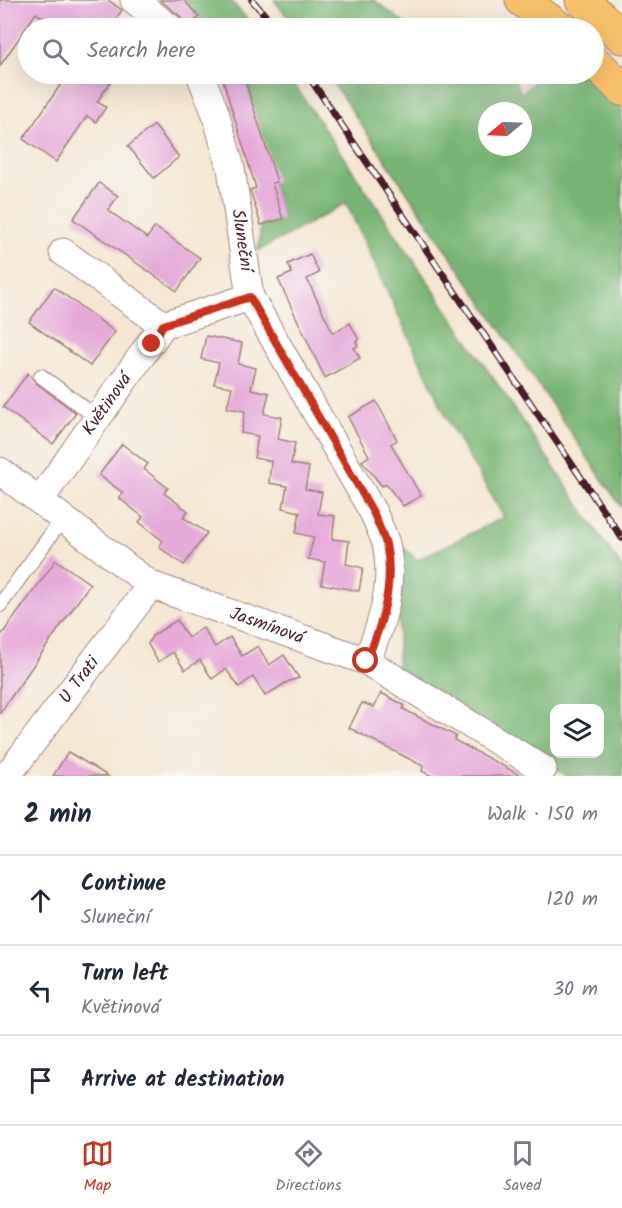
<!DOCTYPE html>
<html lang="en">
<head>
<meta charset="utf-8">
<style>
  body { margin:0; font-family:Kalam,sans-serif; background:#f6f6f7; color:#1f2937 }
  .controls { position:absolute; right:18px; bottom:18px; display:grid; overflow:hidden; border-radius:12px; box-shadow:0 6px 24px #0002 }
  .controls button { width:54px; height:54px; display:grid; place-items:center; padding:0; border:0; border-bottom:2px solid #e0e1e3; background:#fff; color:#1f2937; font:30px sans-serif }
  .compass { position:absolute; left:478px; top:102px; width:54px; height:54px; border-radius:50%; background:#fff; box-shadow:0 6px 24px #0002; rotate:251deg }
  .stop { position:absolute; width:18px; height:18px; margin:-14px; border:4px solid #c8321e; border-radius:50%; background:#fff }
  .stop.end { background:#c8321e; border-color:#fff; box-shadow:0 2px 6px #0008 }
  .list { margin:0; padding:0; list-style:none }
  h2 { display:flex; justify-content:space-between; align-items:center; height:78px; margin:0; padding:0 24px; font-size:26px }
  h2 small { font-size:20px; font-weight:400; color:#747a83 }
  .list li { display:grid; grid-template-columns:39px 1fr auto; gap:18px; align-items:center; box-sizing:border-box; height:90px; padding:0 24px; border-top:2px solid #e0e1e3 }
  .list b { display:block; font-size:22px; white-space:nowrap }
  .list p { margin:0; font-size:20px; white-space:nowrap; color:#747a83 }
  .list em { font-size:20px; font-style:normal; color:#747a83 }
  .icon { flex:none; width:33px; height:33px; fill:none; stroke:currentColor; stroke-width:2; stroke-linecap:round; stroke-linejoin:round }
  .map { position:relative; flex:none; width:622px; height:776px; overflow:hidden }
  .search { position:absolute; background:#fff; box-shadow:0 6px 24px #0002; left:18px; right:18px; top:18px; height:66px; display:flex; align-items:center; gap:15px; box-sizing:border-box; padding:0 21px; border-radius:33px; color:#747a83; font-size:22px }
  .sheet { height:348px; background:#fff }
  nav { display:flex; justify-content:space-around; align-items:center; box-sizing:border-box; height:84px; border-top:2px solid #e0e1e3; background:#fff; font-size:16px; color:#747a83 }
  nav a { display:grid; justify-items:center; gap:3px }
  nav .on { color:#c8321e }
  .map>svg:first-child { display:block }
  .forest { fill:#78b575; stroke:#616a50; stroke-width:1.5; fill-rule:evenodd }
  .building { fill:#e6aad9 }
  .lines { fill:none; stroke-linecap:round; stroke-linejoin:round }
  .lane-casing { stroke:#9f827f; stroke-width:16 }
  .street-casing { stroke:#9f827f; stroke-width:29 }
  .highway-casing { stroke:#9f827f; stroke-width:35 }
  .lane { stroke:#fff; stroke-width:14 }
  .street { stroke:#fff; stroke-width:27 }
  .highway { stroke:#f7c06c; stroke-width:33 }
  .rail-casing { stroke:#4a1f2b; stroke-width:7 }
  .rail { stroke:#f6f6f2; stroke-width:4.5; stroke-dasharray:14; stroke-linecap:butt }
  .route { stroke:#c8321e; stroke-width:8 }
  .labels { text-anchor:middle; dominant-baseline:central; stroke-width:4.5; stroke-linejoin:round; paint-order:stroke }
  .street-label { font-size:18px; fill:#4a1f2b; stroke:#f6f6f2 }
</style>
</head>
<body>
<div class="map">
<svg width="622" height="776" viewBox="0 0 622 776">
  <rect width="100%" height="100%" fill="#f6f6f2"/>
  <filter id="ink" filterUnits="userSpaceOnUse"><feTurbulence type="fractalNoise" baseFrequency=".0167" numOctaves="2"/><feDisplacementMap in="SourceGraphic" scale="12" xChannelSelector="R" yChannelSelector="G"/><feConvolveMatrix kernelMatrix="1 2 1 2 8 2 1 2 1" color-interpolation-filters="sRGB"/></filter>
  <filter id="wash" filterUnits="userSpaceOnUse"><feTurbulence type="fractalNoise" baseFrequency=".008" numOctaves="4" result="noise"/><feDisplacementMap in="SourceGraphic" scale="24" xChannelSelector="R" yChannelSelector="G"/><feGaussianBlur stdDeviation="1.35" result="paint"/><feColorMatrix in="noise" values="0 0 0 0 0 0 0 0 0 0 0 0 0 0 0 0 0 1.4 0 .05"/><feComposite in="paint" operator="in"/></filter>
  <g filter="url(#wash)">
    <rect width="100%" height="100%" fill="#f4e6d3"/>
    <g class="forest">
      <path d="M181,0h49l25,28h-68l12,-11z"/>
      <path d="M274,0h100l36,28h-114z"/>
      <path d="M243,74h44l335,494v208h-55l-170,-107 5,-123 15,14 87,-43 -53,-90 -105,-224 -88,48 3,-26 22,-7 -11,-35 4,-1zM554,708h46v46h-46z"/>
      <path d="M327,74h185l9,20 22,-20h42l37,34v400zM487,111h36v36h-36z"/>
    </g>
    <g id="blocks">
      <g class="building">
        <path d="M0,0h108l14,10 -12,18h-51l-23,-15 -36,53z"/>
        <path d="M160,0h24l15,17 -13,11 -6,-12z"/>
        <path d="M68,74h48l-19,28 9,5 -10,15 -9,-6 -31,46 -33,-23z"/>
        <path d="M221,74h22l34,108 -5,1 11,36 -22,6 -11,-35 6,-2z"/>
        <path d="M154,125l25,32 -25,21 -26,-32z"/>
        <path d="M99,183l19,13 -10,14 39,28 8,-11 45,31 -23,33 -104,-72z"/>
        <path d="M310,254l9,19 -12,6 26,54 17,-10 9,17 -3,1 2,5 -4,2 6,10 -35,20 -47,-99 14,-6 -4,-9z"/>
        <path d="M54,287l61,45 -25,34 -61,-44z"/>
        <path d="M206,336l36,7 -4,21 18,4 -5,21 18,4 -5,21 18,3 -4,22 17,4 -4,21 18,3 -4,22 17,3 -4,22 17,2 -3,23 17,2 -3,23 17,4 -4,23 -38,-7 4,-22 -17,-3 6,-22 -18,-4 4,-21 -17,-4 4,-22 -18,-3 2,-22 -17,-3 4,-22 -17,-3 4,-22 -18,-3 5,-21 -18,-3 5,-21 -18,-4z"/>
        <path d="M28,373l8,10 40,30 -23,31 -50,-37z"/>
        <path d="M376,401l21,39 -6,4 30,52 -18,10 -17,-22 -4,2 -20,-25 7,-5 -21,-39z"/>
        <path d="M122,444l26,20 -4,5 24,19 -4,5 24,18 -5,6 24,16 -23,32 -25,-18 4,-6 -24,-19 4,-5 -24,-19 4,-5 -24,-18z"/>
        <path d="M56,560l34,24 -90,129v-76z"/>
        <path d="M177,620l11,18 15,-10 12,19 15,-10 12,19 16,-10 11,19 15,-10 15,23 -12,4 -22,14 -12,-19 -14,10 -13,-18 -14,10 -12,-19 -15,10 -12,-18 -15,10 -10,-18 4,-8z"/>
        <path d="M381,693l23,12 -1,4 53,27 -2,4 68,36h-90l-10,-5 1,-5 -74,-38 13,-25 12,4z"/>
        <path d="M68,752l17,10 23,14h-55z"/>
      </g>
    </g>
  </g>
  <g filter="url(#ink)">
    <use href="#blocks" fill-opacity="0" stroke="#9f827f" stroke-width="1.5"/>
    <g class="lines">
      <defs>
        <g id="lane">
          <path d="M41,376l58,43"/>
          <path d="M0,605l55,-76 10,-10"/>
        </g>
        <g id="street">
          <path d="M134,0l36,28"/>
          <path id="s1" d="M200,74l15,38 16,56 19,129 124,217c4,10 9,20 12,30 9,40 -4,82 -20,117"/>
          <path d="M63,252l100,73"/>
          <path id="s2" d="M0,471l151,114 215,76 177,108"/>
          <path id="s3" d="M40,500l123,-175 87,-28"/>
          <path id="s4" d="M7,776l144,-191"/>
        </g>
        <g id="highway">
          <path d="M522,0l37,28"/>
          <path d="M582,0l40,37"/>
          <path d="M594,61l28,28"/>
        </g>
      </defs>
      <use href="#lane" class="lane-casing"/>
      <use href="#street" class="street-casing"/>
      <use href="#highway" class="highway-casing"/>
      <use href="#lane" class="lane"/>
      <use href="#street" class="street"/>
      <use href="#highway" class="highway"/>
      <defs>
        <g id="rail">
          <path d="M252,0l24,28"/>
          <path d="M307,74l315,464"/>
        </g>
      </defs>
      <use href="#rail" class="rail-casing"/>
      <use href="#rail" class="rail"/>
    </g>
  </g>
  <g class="lines" filter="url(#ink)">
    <path class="route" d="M152,344l11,-19 87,-28 124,217c4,10 9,20 12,30 9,40 -4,82 -20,117"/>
  </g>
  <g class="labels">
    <g class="street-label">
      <text stroke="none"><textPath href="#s1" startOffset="172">Sluneční</textPath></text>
      <text stroke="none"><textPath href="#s3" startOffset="117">Květinová</textPath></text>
      <text stroke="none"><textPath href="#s2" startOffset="312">Jasmínová</textPath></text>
      <text stroke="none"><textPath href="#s4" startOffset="120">U Trati</textPath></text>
    </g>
  </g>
</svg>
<div class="controls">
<button><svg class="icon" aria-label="layers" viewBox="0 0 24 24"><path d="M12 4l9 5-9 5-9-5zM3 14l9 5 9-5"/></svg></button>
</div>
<svg class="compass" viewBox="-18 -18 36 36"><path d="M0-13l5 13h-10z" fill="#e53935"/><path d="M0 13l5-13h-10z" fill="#747a83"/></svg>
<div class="stop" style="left:366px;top:661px"></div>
<div class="stop end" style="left:152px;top:344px"></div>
<div class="search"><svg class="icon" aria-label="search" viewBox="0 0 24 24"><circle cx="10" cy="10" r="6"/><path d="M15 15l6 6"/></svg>Search here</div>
</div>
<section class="sheet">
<h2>2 min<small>Walk · 150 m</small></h2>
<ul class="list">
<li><svg class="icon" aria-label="ahead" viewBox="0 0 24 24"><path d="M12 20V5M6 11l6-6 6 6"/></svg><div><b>Continue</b><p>Sluneční</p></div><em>120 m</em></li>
<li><svg class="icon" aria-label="left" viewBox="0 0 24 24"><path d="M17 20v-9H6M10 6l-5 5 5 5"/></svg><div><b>Turn left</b><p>Květinová</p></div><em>30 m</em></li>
<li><svg class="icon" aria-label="arrive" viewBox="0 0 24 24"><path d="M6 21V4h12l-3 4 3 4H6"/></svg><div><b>Arrive at destination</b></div></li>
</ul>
</section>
<nav>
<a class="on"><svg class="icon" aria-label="map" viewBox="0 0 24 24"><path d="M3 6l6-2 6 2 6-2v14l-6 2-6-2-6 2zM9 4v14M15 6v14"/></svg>Map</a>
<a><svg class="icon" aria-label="directions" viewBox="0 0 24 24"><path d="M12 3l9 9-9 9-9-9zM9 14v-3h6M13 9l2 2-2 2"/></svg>Directions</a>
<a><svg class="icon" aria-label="saved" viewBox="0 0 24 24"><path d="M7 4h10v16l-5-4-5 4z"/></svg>Saved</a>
</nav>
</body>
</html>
